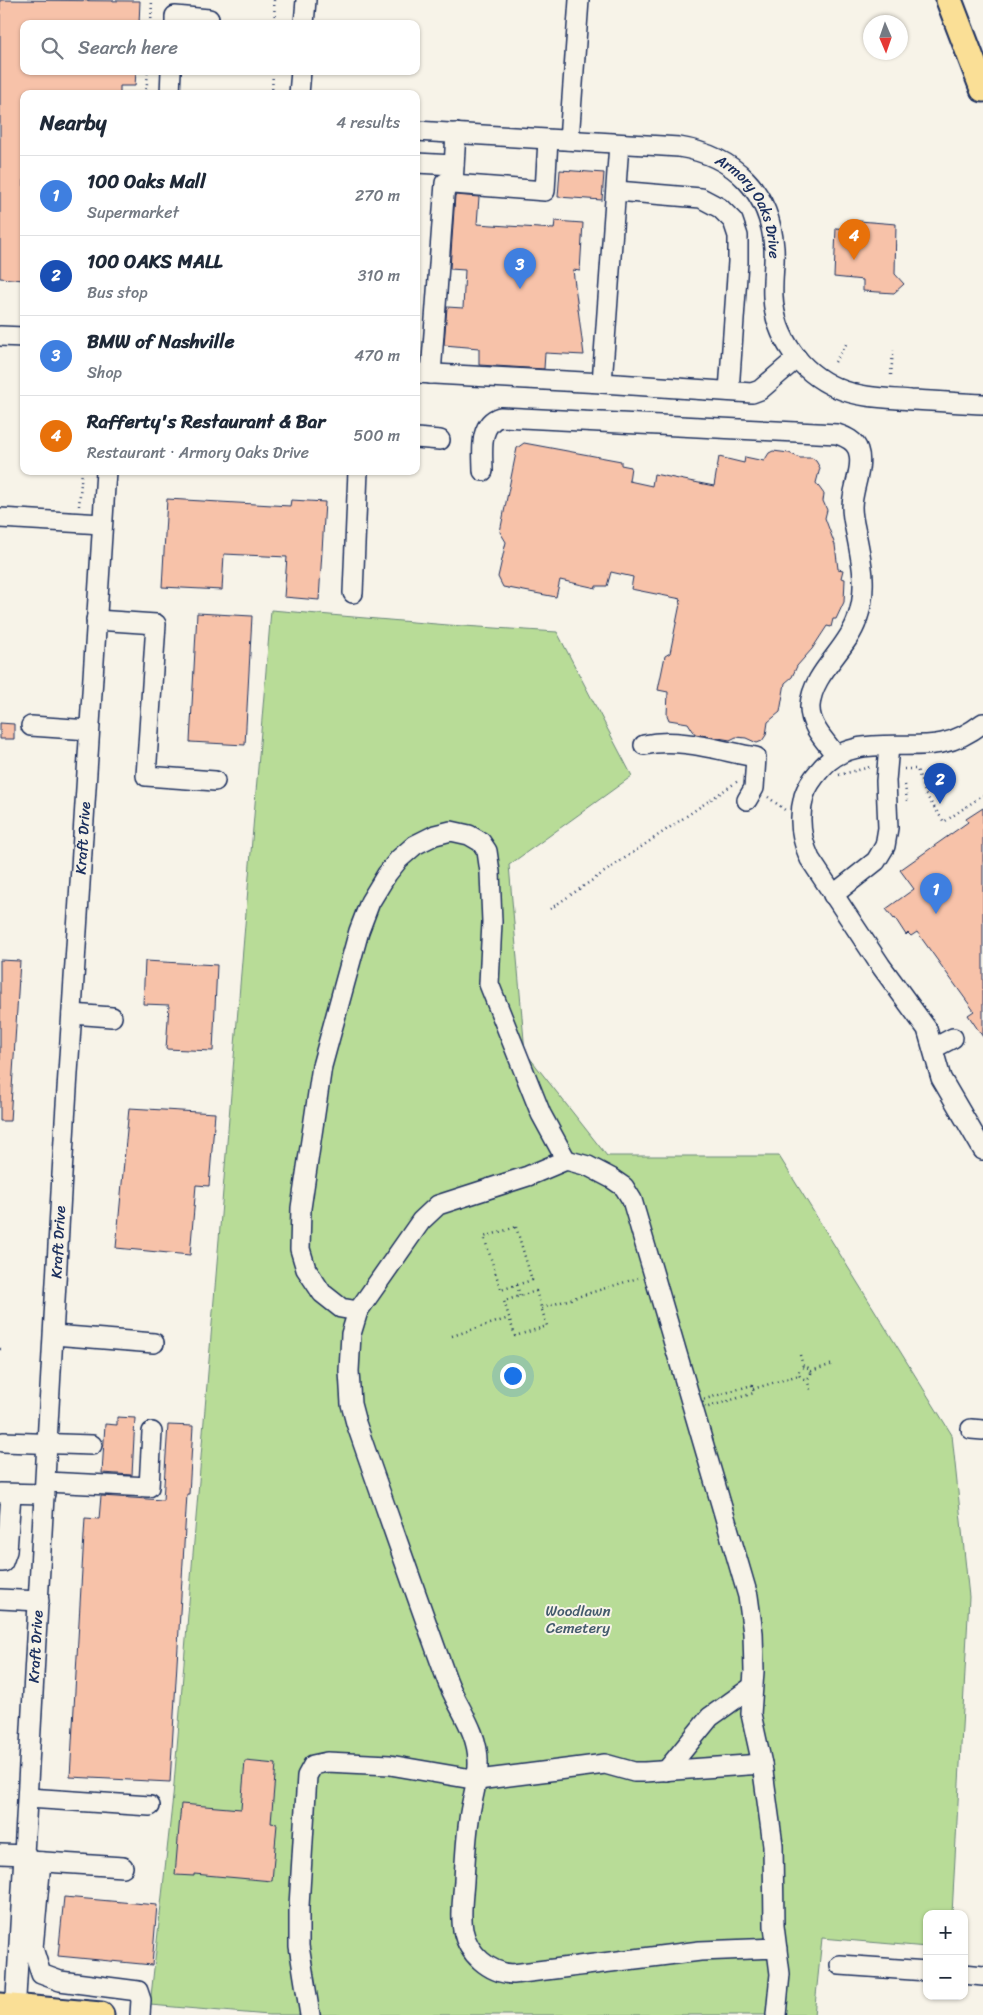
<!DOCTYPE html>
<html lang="en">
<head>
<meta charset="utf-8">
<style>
  body { margin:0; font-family:Sriracha,sans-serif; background:#f2f2f3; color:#1f2937 }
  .controls { position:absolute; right:15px; bottom:15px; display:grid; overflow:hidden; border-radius:10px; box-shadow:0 1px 4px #0004 }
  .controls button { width:45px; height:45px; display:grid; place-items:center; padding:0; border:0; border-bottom:1px solid #e0e1e3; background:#fff; color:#1f2937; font:25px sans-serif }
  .compass { position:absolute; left:863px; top:15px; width:45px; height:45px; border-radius:50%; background:#fff; box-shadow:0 1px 4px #0004; rotate:178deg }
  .you { position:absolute; left:512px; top:1375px; width:18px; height:18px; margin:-12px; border:4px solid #fff; border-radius:50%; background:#1a73e8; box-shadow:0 0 0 8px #1a73e833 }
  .badge { display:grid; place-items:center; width:32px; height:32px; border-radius:50%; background:#1f6fb2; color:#fff; font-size:16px; font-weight:700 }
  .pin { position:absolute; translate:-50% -41px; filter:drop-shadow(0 1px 2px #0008) }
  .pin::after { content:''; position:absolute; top:26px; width:18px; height:15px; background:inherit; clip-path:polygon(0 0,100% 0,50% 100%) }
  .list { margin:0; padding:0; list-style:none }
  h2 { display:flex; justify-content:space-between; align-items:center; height:65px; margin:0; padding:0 20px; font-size:21px }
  h2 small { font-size:16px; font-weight:400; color:#747a83 }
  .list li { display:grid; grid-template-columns:32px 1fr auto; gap:15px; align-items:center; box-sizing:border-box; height:80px; padding:0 20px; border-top:1px solid #e0e1e3 }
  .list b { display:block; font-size:19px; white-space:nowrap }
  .list p { margin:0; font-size:16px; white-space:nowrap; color:#747a83 }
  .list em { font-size:16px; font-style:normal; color:#747a83 }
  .icon { flex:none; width:28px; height:28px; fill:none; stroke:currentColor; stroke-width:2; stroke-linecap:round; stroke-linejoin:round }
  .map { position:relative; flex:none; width:983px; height:2015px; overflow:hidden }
  .search { position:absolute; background:#fff; box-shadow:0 1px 4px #0004; left:20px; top:20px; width:400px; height:55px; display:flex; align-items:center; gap:12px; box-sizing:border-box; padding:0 18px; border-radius:10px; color:#747a83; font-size:19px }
  .panel { position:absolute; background:#fff; box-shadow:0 1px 4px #0004; left:20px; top:90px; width:400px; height:385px; border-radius:10px }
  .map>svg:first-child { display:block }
  .green { fill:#b8dc97; stroke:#6a867a }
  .building { fill:#f7c2a9; stroke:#1b2f5e }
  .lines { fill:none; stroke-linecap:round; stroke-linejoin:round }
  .minor-casing { stroke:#1b2f5e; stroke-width:22 }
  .major-casing { stroke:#1b2f5e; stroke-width:29 }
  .path { stroke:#1b2f5e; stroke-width:2.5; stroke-dasharray:1 4; stroke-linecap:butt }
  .minor { stroke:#f7f3e8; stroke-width:19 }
  .major { stroke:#fadf96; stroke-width:25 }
  .labels { text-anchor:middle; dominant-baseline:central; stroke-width:4; stroke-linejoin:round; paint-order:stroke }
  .street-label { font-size:15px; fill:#1b2f5e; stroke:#f7f3e8 }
  .park-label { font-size:15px; fill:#425a6c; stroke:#f7f3e8 }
</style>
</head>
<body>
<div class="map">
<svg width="983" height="2015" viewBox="0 0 983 2015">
  <rect width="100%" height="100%" fill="#f7f3e8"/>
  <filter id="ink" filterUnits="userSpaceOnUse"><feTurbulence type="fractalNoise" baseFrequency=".02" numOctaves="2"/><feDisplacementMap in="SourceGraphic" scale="10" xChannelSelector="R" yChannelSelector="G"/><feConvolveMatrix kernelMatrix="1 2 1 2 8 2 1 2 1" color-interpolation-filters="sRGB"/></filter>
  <g filter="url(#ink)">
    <path class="green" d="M271,610l177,15 109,7 75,144 -123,89 16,187 82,104h172l173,279 17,162 -17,317h-25v33l-105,-9 -8,77h-545l-119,-10 23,-209z"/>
    <g class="building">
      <path d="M0,0l140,1 -1,23h-115v47h112l-1,15h-15v8h-96v186l-24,-2z"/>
      <path d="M560,170l44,3 -2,27 -44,-3z"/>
      <path d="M455,195l24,2 -2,27 77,5 1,-8 28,2 -3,48 -7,-1 11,85 -39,-2 -1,16 -65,-4v-17l-35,-3 3,-38 16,1 2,-38 -15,-1z"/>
      <path d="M847,220l49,4 -1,50 9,10 -10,9 -31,-2v-11l-29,-3 2,-49 10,1z"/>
      <path d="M524,443l97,18v4l10,2 -2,14 23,5 2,-12 60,12 5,-29 25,6 1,-6 19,4 5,-8 4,-2 16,2 11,5h12l4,3 4,7 -4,15 8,11 -1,7 4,9 -2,8 10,27 3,24 5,1 -2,8 4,1 -1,23 -8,17h-3l-2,8 -4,-1 -15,23 -15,17 -5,11 -7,6 -5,29 -12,10 -2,13 -4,6 -5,2 -11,-5 -10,-1 -6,3 -35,-6 -7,-11 -19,-3 -2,-5 1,-23 -10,-2 7,-34 5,-3 11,-54 -50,-10 2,-12 -22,-5 -4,14h-11v2l-36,-8 -4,17 -53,-10 -5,-10 8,-35 -6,-10 17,-84z"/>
      <path d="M167,499l123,7 1,-6 34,2 -6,98 -35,-3 3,-40 -63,-3 -2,36 -60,-3z"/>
      <path d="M197,613l55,3 -7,129 -55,-3z"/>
      <path d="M0,723l14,1v15h-14z"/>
      <path d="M983,808v229l-15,-22 6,-4 -57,-79 -6,4 -3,-3 -2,2 -11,-17 -1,1 -8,-10 28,-20 -14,-19 68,-48 -2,-3z"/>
      <path d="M0,960l20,1 -10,160h-10z"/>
      <path d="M145,961l72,4 -4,86 -47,-2 3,-44 -26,-1z"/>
      <path d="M129,1108l86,5 -6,73 -13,-1 -6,70 -74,-7z"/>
      <path d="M117,1417l18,1 -3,57 -30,-2 3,-49 12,1z"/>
      <path d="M168,1425l25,1 -4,68h-2l-17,288 -100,-5 15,-259 14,1 2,-23 62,4z"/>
      <path d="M245,1761l31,3 -5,59 6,1 -5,57 -78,-7v2l-19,-1 6,-71 60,5z"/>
      <path d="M64,1897l93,8 -5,60 -94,-9z"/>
    </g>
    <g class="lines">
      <defs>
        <g id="minor">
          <path d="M175,24v-8l34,3"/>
          <path d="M304,24l2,-24"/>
          <path d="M170,94l1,-23"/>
          <path d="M299,94l2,-23"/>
          <path id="s1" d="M416,131l263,16c55,9 91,44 95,101 1,16 -2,32 -1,49 2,40 27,75 64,91 23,10 49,10 74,12 24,1 48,3 72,4"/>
          <path d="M456,133l-3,51 92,7 3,-51"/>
          <path d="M569,140l10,-140"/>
          <path d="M619,144l-17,239 150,10 8,-3 37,-32"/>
          <path d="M416,163l38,2"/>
          <path d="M617,191l84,7 19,10 13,13 5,15v26l-9,129"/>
          <path d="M0,336l24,1"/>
          <path d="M416,373l186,10"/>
          <path d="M431,374l14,-191 8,1"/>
          <path d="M416,438l24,2"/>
          <path d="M483,471c0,-18 -5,-47 17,-54l337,17c9,3 18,7 21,16 6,17 -6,39 -6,57 0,9 2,17 4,26 6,30 12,56 1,87 -10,30 -45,53 -47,86 -1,19 15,35 26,49"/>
          <path d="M0,518l102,6"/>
          <path d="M353,593l5,-122"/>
          <path d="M96,620l60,4 -10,152 69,5"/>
          <path d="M983,723c-13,10 -25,17 -41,20 -40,8 -93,-10 -122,27 -7,8 -13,16 -16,26 -6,22 -3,43 6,63l71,107 46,63 14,49 42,72"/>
          <path d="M31,726l58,4"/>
          <path d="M644,745c36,-8 76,6 112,12l-2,31 -7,12"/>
          <path d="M833,895l43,-34 9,-15 3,-18 -2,-47 3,-35"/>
          <path d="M72,1014l40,3"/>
          <path d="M934,1048l19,-10"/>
          <path d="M358,1311l-17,-3 -19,-15 -16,-24 -6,-20 1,-41 21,-142 37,-135 11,-29 17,-28 12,-15 16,-14 20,-10 16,-4 18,4 12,7 6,9 3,21 2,50 -3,62 52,130 25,46"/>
          <path d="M54,1335l100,8"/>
          <path d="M971,1429l12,1"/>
          <path d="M3,1442l89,3"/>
          <path d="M46,1482l103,5 3,-55"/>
          <path d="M0,1493l45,1"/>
          <path d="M0,1562h3l4,-11 4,-57"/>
          <path d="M0,1599l39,2"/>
          <path d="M666,1771l44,-54 42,-30"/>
          <path d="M28,1798l122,8"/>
          <path d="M0,1854l26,1"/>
          <path d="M29,1861l94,6"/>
          <path d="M41,1862l-8,86 8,26 19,7 78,10 3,9 -1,15"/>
          <path d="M840,1965l87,6"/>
          <path d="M964,1974l19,2"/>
          <path id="s2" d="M15,2015l50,-894 41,-650"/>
          <path d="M310,2015l-11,-69v-40l8,-130 6,-11 14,-3 63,3 88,15 127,-16 29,8h11l117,-8"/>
          <path d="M776,2015l4,-41 -6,-48 -1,-81 -11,-81 -11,-50 3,-43 -1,-38 -5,-37 -116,-396 -8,-13 -13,-9 -23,-12 -22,-6 -38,16 -90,29 -17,16 -63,90 -7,23 -2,37 2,33 5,19c30,86 60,172 91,257 10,27 31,51 31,81 1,20 -7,39 -9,59 -3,20 -4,41 -5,61 -1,16 -4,33 -1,49 5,24 26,43 50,44l187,-23 77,-3"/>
        </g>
        <g id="major">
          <path d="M949,0l34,89"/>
          <path d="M0,2006l101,9"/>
        </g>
      </defs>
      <use href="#minor" class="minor-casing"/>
      <use href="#major" class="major-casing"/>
      <g class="path">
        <path d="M274,0l1,24"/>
        <path d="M151,24l1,-24"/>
        <path d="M146,94l2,-23"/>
        <path d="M272,94l1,-23"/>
        <path d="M835,362l13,-21"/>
        <path d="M891,375l2,-25"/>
        <path d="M79,506l3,-35"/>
        <path d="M904,769h13l9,26 18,27 39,-27"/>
        <path d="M839,775l31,-8"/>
        <path d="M905,785l2,16"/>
        <path d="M768,797l17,13"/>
        <path d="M550,909l188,-128"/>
        <path d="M516,1227l16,53 -31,10 -17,-53z"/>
        <path d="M517,1285l3,11"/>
        <path d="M536,1291l11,35 -32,10 -11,-35z"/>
        <path d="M542,1308l96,-30"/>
        <path d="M452,1336l57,-18"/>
        <path d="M0,1349h2"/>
        <path d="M800,1355l3,11"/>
        <circle cx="805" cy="1373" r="6"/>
        <path d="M811,1371l22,-7"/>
        <path d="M807,1379l4,14"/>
        <path d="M752,1385l2,8 -49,15 -3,-8z"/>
        <path d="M753,1389l46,-14"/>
      </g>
      <use href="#minor" class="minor"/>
      <use href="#major" class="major"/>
    </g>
  </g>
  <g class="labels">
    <g class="street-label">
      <text stroke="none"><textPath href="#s1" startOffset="364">Armory Oaks Drive</textPath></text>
      <text stroke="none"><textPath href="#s2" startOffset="1179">Kraft Drive</textPath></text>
      <text stroke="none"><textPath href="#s2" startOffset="774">Kraft Drive</textPath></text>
      <text stroke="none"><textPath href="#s2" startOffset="369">Kraft Drive</textPath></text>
    </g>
    <g class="park-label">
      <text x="578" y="1611">Woodlawn<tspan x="578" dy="17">Cemetery</tspan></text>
    </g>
  </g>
</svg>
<div class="controls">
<button>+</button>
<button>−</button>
</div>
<svg class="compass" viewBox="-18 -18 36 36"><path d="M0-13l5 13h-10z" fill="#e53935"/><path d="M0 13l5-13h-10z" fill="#747a83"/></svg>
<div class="you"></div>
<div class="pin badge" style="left:936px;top:914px;background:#3f7fe0">1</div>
<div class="pin badge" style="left:940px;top:804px;background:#1a4fb4">2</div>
<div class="pin badge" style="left:520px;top:289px;background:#3f7fe0">3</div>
<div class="pin badge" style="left:854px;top:260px;background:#e8710a">4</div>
<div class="search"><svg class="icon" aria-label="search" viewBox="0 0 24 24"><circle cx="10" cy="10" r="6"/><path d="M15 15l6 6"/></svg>Search here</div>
<section class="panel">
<h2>Nearby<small>4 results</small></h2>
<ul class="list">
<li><span class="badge" style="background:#3f7fe0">1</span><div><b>100 Oaks Mall</b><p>Supermarket</p></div><em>270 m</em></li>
<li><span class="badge" style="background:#1a4fb4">2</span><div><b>100 OAKS MALL</b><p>Bus stop</p></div><em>310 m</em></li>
<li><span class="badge" style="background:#3f7fe0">3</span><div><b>BMW of Nashville</b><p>Shop</p></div><em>470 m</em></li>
<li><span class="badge" style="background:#e8710a">4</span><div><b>Rafferty's Restaurant &amp; Bar</b><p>Restaurant · Armory Oaks Drive</p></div><em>500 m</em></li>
</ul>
</section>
</div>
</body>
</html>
